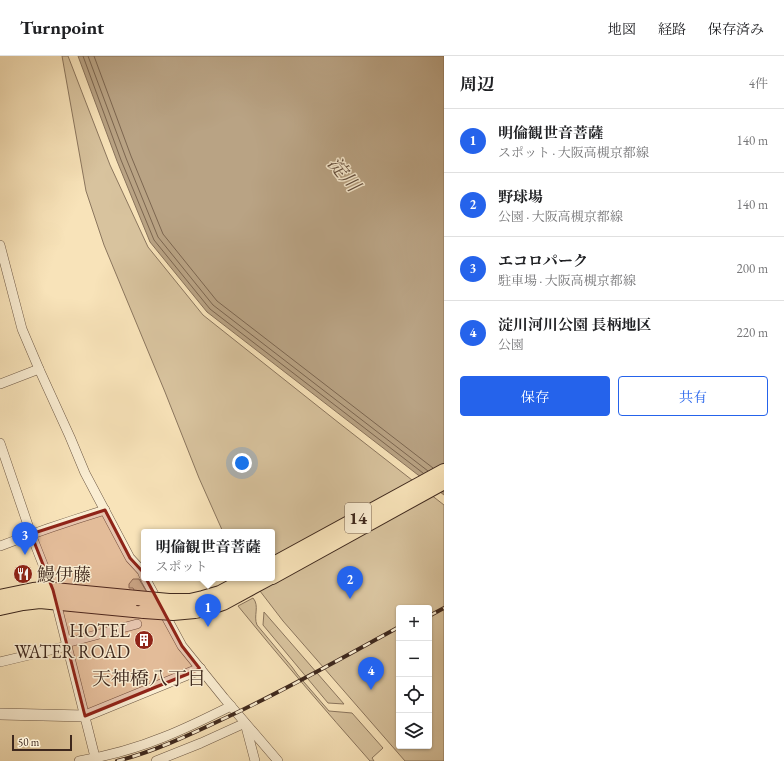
<!DOCTYPE html>
<html lang="ja">
<head>
<meta charset="utf-8">
<style>
  body { margin:0; font-family:"EB Garamond","Noto Serif JP",serif; background:#f2f2f2; color:#202124 }
  .controls { position:absolute; right:12px; bottom:12px; display:grid; overflow:hidden; border-radius:4px; box-shadow:0 1px 3px #0004 }
  .controls button { width:36px; height:36px; display:grid; place-items:center; padding:0; border:0; border-bottom:1px solid #e0e0e0; background:#fff; color:#202124; font:20px sans-serif }
  .scale { position:absolute; left:12px; bottom:10px; width:60px; box-sizing:border-box; padding-left:4px; border:2px solid #3e281d; border-top:0; font-size:11px; line-height:14px; white-space:nowrap; color:#3e281d; -webkit-text-stroke:3px #faedd2; paint-order:stroke }
  .you { position:absolute; left:242px; top:407px; width:14px; height:14px; margin:-10px; border:3px solid #fff; border-radius:50%; background:#1a73e8; box-shadow:0 0 0 6px #1a73e833 }
  .badge { display:grid; place-items:center; width:26px; height:26px; border-radius:50%; background:#2563eb; color:#fff; font-size:13px; font-weight:700 }
  .pin { position:absolute; translate:-50% -33px; filter:drop-shadow(0 1px 2px #0008) }
  .pin::after { content:''; position:absolute; top:21px; width:14px; height:12px; background:inherit; clip-path:polygon(0 0,100% 0,50% 100%) }
  .popup { position:absolute; left:141px; top:473px; width:134px; height:52px; box-sizing:border-box; display:grid; place-content:center; border-radius:4px; background:#fff; filter:drop-shadow(0 1px 3px #0005); font-size:13px; white-space:nowrap; color:#757577 }
  .popup b { font-size:15px; color:#202124 }
  .popup::after { content:''; position:absolute; left:50%; top:100%; margin-left:-8px; border:8px solid transparent; border-top-color:#fff }
  .list { margin:0; padding:0; list-style:none }
  h2 { display:flex; justify-content:space-between; align-items:center; height:52px; margin:0; padding:0 16px; font-size:17px }
  h2 small { font-size:13px; font-weight:400; color:#757577 }
  .list li { display:grid; grid-template-columns:26px 1fr auto; gap:12px; align-items:center; box-sizing:border-box; height:64px; padding:0 16px; border-top:1px solid #e0e0e0 }
  .list b { display:block; font-size:15px; white-space:nowrap }
  .list p { margin:0; font-size:13px; white-space:nowrap; color:#757577 }
  .list em { font-size:13px; font-style:normal; color:#757577 }
  .actions { display:flex; gap:8px; padding:12px 16px }
  .actions a { flex:1; padding:9px 0; border:1px solid #2563eb; border-radius:4px; text-align:center; font-size:14px; color:#2563eb }
  .actions .main { background:#2563eb; color:#fff }
  .icon { flex:none; width:22px; height:22px; fill:none; stroke:currentColor; stroke-width:2; stroke-linecap:round; stroke-linejoin:round }
  .map { position:relative; flex:none; width:444px; height:705px; overflow:hidden }
  header { display:flex; align-items:center; gap:24px; box-sizing:border-box; height:56px; padding:0 20px; background:#fff; border-bottom:1px solid #e0e0e0 }
  header strong { font-size:19px }
  nav { display:flex; gap:22px; margin-inline-start:auto; font-size:14px }
  main { display:flex }
  aside { flex:1; background:#fff }
  .map>svg:first-child { display:block }
  .green { fill:#d8c39e; stroke:#8b765e; fill-rule:evenodd }
  .water { fill:#b9a384; stroke:#88725b }
  .lines { fill:none; stroke-linecap:round; stroke-linejoin:round }
  .shore { stroke:#7c6650; stroke-width:1 }
  .minor-casing { stroke:#6c5744; stroke-width:10 }
  .tertiary-casing { stroke:#6c5744; stroke-width:12 }
  .primary-casing { stroke:#3e281d; stroke-width:16 }
  .minor { stroke:#faedd2; stroke-width:9 }
  .tertiary { stroke:#faedd2; stroke-width:11 }
  .primary { stroke:#f8e3b9; stroke-width:14 }
  .rail-casing { stroke:#3e281d; stroke-width:4 }
  .rail { stroke:#faedd2; stroke-width:2.5; stroke-dasharray:8; stroke-linecap:butt }
  .primary-bridge-casing { stroke:#3e281d; stroke-width:16; stroke-linecap:butt }
  .primary-bridge { stroke:#f8e3b9; stroke-width:14 }
  .marked { fill:#8f2418; fill-opacity:0.2; stroke:#8f2418; stroke-width:3; stroke-linejoin:round }
  .labels { text-anchor:middle; dominant-baseline:central; stroke-width:3; stroke-linejoin:round; paint-order:stroke }
  .shield { fill:#faedd2; stroke:#766353; stroke-width:1 }
  .shield-label { font-size:17px; font-weight:bold; fill:#3e281d }
  .poi-label { font-size:18px; fill:#3e281d; stroke:#faedd2; text-anchor:start }
  .water-label { font-size:19px; font-style:italic; fill:#634d3c; stroke:#faedd2 }
  .neighbourhood-label { font-size:19px; fill:#3e281d; stroke:#faedd2 }
</style>
</head>
<body>
<header>
<strong>Turnpoint</strong>
<nav><a>地図</a><a>経路</a><a>保存済み</a></nav>
</header>
<main>
<div class="map">
<svg width="444" height="705" viewBox="0 0 444 705">
  <rect width="100%" height="100%" fill="#f8e3b9"/>
  <filter id="stains"><feTurbulence type="fractalNoise" baseFrequency=".005" numOctaves="4"/><feColorMatrix values="0 0 0 0 .2 0 0 0 0 .09 0 0 0 0 .02 0 0 0 .5 -.17"/></filter>
  <radialGradient id="worn" r=".72"><stop offset=".6" stop-color="#630" stop-opacity="0"/><stop offset="1" stop-color="#630" stop-opacity=".3"/></radialGradient>
  <g class="green">
    <path d="M62,0h6l42,109 38,82 55,68 136,108 105,82v256h-39l-122,-140 -33,-43h22v-46h-49l-24,-54 -34,-86 -61,-147 -18,-54zM399,552h30v138h-30z"/>
    <path d="M133,523h6l9,15 -14,-2v-2l-1,-2h-4v-4z"/>
    <path d="M253,542c7,8 0,18 4,27l35,42 5,7 32,37 23,2 31,35 -11,10 2,3h-4c-45,-51 -89,-102 -132,-155z"/>
    <path d="M264,556l80,92 -16,-1 -65,-78z"/>
  </g>
  <path class="water" d="M78,0h366v439l-237,-183 -57,-70 -33,-81z"/>
  <g class="lines">
    <g class="shore">
      <path d="M83,0l38,104 33,80 56,69 213,164"/>
      <path d="M88,0l38,102 32,79 55,68 215,166"/>
      <path d="M94,0l37,100 32,78 54,67 216,167"/>
    </g>
    <defs>
      <g id="minor">
        <path d="M0,189l22,84 17,40 31,68 15,36 45,85 12,13 2,5"/>
        <path d="M0,328l39,-15"/>
        <path d="M0,387l31,91 22,56 43,171"/>
        <path d="M0,490c34,-13 69,-25 105,-36"/>
        <path d="M145,522l37,68 42,52 54,63"/>
        <path d="M66,587l71,-19"/>
        <path d="M0,606l67,-16"/>
        <path d="M79,705c29,-5 58,-13 85,-24 23,-9 45,-20 67,-31"/>
        <path d="M156,705l45,-18 44,-20 10,38"/>
      </g>
      <path id="tertiary" d="M0,658l85,2 115,-47"/>
      <g id="primary">
        <path d="M272,509l172,-94"/>
        <path d="M272,521l172,-95"/>
        <path d="M0,541l33,-7 11,-1 93,9"/>
        <path d="M190,545l13,-3 17,-5 28,-15"/>
        <path d="M0,552l23,-5 17,-2 104,10"/>
        <path d="M195,555l11,-2 17,-6 46,-25"/>
      </g>
    </defs>
    <use href="#minor" class="minor-casing"/>
    <use href="#tertiary" class="tertiary-casing"/>
    <use href="#primary" class="primary-casing"/>
    <use href="#minor" class="minor"/>
    <use href="#tertiary" class="tertiary"/>
    <use href="#primary" class="primary"/>
    <defs>
      <g id="rail">
        <path d="M429,560l15,-8"/>
        <path d="M117,705c36,-9 70,-25 104,-41 61,-28 119,-61 178,-93"/>
      </g>
    </defs>
    <use href="#rail" class="rail-casing"/>
    <use href="#rail" class="rail"/>
    <defs>
      <g id="primary-bridge">
        <path d="M137,542l32,3h21"/>
        <path d="M144,555l29,2 22,-2"/>
      </g>
    </defs>
    <use href="#primary-bridge" class="primary-bridge-casing"/>
    <use href="#primary-bridge" class="primary-bridge"/>
  </g>
  <path class="marked" d="M105,454l25,48 12,13 40,75 18,23 -115,47 -32,-126 -22,-56z"/>
  <defs>
    <symbol id="restaurant-disc" viewBox="-11 -11 22 22"><circle r="9.5" fill="#8f2418" stroke="#faedd2"/><path d="M-5-6h1v4h1v-4h1v4h1v-4h1v5L-1.5 .5V6h-2V.5L-5-1ZM5-6V6H3V1.5H1.5Q1.5-4 5-6Z" fill="#fff"/></symbol>
    <symbol id="building-disc" viewBox="-11 -11 22 22"><circle r="9.5" fill="#8f2418" stroke="#faedd2"/><path d="M-4-6H4V6H1V3H-1V6H-4ZM-2.5-4.3h1.7v1.8h-1.7ZM.8-4.3h1.7v1.8H.8ZM-2.5-1h1.7V.8h-1.7ZM.8-1h1.7V.8H.8Z" fill="#fff"/></symbol>
  </defs>
  <g fill-rule="evenodd">
    <use href="#restaurant-disc" x="12" y="507" width="22" height="22"/>
    <use href="#building-disc" x="133" y="573" width="22" height="22"/>
  </g>
  <g class="labels">
    <rect class="shield" x="345" y="447" width="26" height="30" rx="3"/>
    <g class="shield-label">
      <text x="358" y="462">14</text>
    </g>
    <g class="poi-label">
      <text x="37" y="518">鰻伊藤</text>
      <text x="130" y="574" text-anchor="end">HOTEL<tspan x="130" dy="21">WATER ROAD</tspan></text>
    </g>
    <g class="water-label">
      <text transform="translate(344 118) rotate(50)">淀川</text>
    </g>
    <g class="neighbourhood-label">
      <text x="149" y="622">天神橋八丁目</text>
    </g>
  </g>
  <rect width="100%" height="100%" filter="url(#stains)"/>
  <rect width="100%" height="100%" fill="url(#worn)"/>
</svg>
<div class="controls">
<button>+</button>
<button>−</button>
<button><svg class="icon" aria-label="locate" viewBox="0 0 24 24"><circle cx="12" cy="12" r="6"/><path d="M12 2v4M12 18v4M2 12h4M18 12h4"/></svg></button>
<button><svg class="icon" aria-label="layers" viewBox="0 0 24 24"><path d="M12 4l9 5-9 5-9-5zM3 14l9 5 9-5"/></svg></button>
</div>
<div class="scale">50 m</div>
<div class="you"></div>
<div class="pin badge" style="left:208px;top:571px">1</div>
<div class="popup"><b>明倫観世音菩薩</b>スポット</div>
<div class="pin badge" style="left:350px;top:543px">2</div>
<div class="pin badge" style="left:25px;top:499px">3</div>
<div class="pin badge" style="left:371px;top:634px">4</div>
</div>
<aside>
<h2>周辺<small>4件</small></h2>
<ul class="list">
<li><span class="badge">1</span><div><b>明倫観世音菩薩</b><p>スポット · 大阪高槻京都線</p></div><em>140 m</em></li>
<li><span class="badge">2</span><div><b>野球場</b><p>公園 · 大阪高槻京都線</p></div><em>140 m</em></li>
<li><span class="badge">3</span><div><b>エコロパーク</b><p>駐車場 · 大阪高槻京都線</p></div><em>200 m</em></li>
<li><span class="badge">4</span><div><b>淀川河川公園 長柄地区</b><p>公園</p></div><em>220 m</em></li>
</ul>
<div class="actions"><a class="main">保存</a><a>共有</a></div>
</aside>
</main>
</body>
</html>
